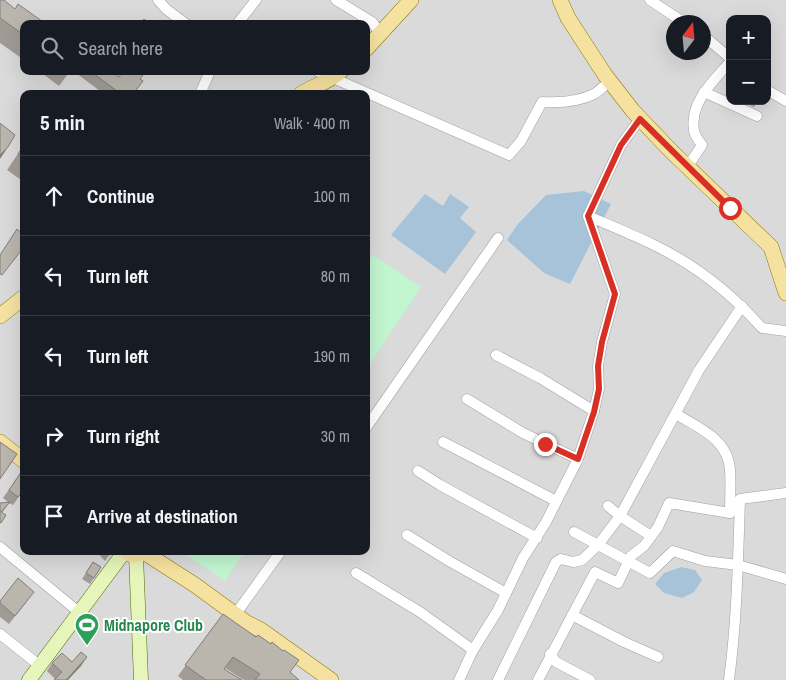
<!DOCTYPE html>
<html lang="en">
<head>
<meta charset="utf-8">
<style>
  body { margin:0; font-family:"Archivo Narrow",sans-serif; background:#20242c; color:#f1f3f6 }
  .controls { position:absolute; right:15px; top:15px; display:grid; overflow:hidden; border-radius:10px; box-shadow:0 5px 20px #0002 }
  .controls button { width:45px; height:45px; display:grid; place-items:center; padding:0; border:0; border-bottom:1px solid #363941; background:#171b24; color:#f1f3f6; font:25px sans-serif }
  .compass { position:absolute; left:666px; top:15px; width:45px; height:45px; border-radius:50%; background:#171b24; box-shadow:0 5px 20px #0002; rotate:16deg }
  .stop { position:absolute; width:15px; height:15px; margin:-11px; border:4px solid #d93025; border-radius:50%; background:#fff }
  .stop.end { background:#d93025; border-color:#fff; box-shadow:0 1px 5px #0008 }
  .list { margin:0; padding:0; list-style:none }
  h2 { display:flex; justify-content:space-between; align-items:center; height:65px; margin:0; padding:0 20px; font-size:21px }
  h2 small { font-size:16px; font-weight:400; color:#9ea1a6 }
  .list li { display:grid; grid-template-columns:32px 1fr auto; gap:15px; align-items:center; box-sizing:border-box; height:80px; padding:0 20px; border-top:1px solid #363941 }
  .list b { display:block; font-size:19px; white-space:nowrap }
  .list em { font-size:16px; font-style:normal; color:#9ea1a6 }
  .icon { flex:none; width:28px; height:28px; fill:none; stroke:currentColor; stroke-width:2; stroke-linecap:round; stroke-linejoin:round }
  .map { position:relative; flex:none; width:786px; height:680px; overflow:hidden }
  .search { position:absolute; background:#171b24; box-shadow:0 5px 20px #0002; left:20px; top:20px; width:350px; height:55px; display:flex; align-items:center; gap:12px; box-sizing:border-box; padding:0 18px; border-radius:10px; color:#9ea1a6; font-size:19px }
  .panel { position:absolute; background:#171b24; box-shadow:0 5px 20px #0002; left:20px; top:90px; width:350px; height:465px; border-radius:10px }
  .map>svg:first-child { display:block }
  .residential { fill:#dbdada; fill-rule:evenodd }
  .park { fill:#c2f6d0 }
  .water { fill:#a6c3d9 }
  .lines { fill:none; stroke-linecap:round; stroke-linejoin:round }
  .street-casing { stroke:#a1a1a1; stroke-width:11 }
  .secondary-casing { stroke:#4f6c0b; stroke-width:15 }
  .primary-casing { stroke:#8c7b09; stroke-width:16 }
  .street { stroke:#fff; stroke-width:10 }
  .secondary { stroke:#e6f5b9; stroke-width:14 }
  .primary { stroke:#f6e2a0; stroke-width:15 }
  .wall { fill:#a09c95 }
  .shaded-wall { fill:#827f79 }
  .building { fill:#bab5ad; stroke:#827f79 }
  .route { stroke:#d93025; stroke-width:6 }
  .labels { text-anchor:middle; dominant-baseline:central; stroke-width:4; stroke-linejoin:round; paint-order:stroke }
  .leisure-label { font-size:16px; font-weight:bold; fill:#27864d; stroke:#fff; text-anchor:start }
</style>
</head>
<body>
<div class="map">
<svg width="786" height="680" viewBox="0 0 786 680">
  <rect width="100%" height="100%" fill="#edece3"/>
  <path class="residential" d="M0,0h786v680h-786zM730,19h37v82h-37zM674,22h30v30h-30zM24,24h342v47h-342zM24,94h342v457h-342z"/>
  <g class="park">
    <path d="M373,255l48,32 -55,83v-106z"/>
    <path d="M180,551h65l-20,30z"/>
  </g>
  <g class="water">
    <path d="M584,191l27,13 -41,80 -26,-11 -37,-33 10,-15 29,-30z"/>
    <path d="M425,194l18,12 7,-12 19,13 -9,11 16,14 -31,42 -54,-39z"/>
    <path d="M681,567l14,3 7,10 -8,12 -12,6 -18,-5 -9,-9 9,-11z"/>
  </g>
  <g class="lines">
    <defs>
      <g id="street">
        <path d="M158,0l8,9 20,15"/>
        <path d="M336,0l36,22 8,11"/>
        <path d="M650,0l33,22"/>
        <path d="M237,24l19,-24"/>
        <path d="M704,36l26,22"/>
        <path d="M317,71l192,84 12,-14 21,-39c17,1 36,0 52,-8 5,-3 11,-9 16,-13"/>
        <path d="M767,90l19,11"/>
        <path d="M704,92l53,24"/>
        <path d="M200,94l10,-23"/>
        <path d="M688,166l14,-21c-3,-4 -7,-9 -8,-14 -5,-28 19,-50 36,-69"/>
        <path d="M588,216c21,9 43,18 64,28 42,20 79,49 110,84l24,3"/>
        <path d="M496,355l44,23 54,33"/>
        <path d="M467,399l56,34 55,26"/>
        <path d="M676,414c23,14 52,25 54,56 1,14 0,29 0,43"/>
        <path d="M366,428l132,-190"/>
        <path d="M443,442l113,59"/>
        <path d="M418,471l22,14 97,53"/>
        <path d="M608,506l12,10 31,20"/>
        <path d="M574,532l76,41 23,-22 32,10 33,4 48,14"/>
        <path d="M407,535l42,26 57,32"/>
        <path d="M0,547l80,66"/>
        <path d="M356,573l64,39 53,38"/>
        <path d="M235,615l46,-64"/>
        <path d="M572,615l52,27 34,15"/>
        <path d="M0,634l39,31"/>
        <path d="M550,654l6,8 34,18"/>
        <path d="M459,680l14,-30 25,-40 25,-52 23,-36 32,-63 16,-48 5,-22 -1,-23 4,-24 13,-48 -27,-78 33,-71 19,-26"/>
        <path d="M498,680l58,-118 5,-3 12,3 9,-2 16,-15 22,-29 79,-146 43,-64"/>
        <path d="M538,680l57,-108 23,11 13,-27 13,-10 14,-19 11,-24 61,10 10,-14 46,-6"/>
        <path d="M729,680c8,-60 9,-120 11,-180"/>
      </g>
      <g id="secondary">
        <path d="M136,555l5,125"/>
        <path d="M29,680l96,-129"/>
      </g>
      <g id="primary">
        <path d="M560,0l8,18 37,57 28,36 37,39 101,97 15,46"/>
        <path d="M366,49l45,-49"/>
        <path d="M301,94c13,-8 29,-13 40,-23"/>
        <path d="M0,316l24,-19"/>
        <path d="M0,442l24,19"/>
        <path d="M127,551c4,6 10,5 15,0"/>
        <path d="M142,551l53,34 52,38 14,7 70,50"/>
      </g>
    </defs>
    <use href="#street" class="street-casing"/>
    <use href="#secondary" class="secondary-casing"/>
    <use href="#primary" class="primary-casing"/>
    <use href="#street" class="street"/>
    <use href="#secondary" class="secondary"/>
    <use href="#primary" class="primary"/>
  </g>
  <g class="wall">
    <path d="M0,0l24,24v36l-24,-17z"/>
    <path d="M39,71h31l-11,15z"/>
    <path d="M78,71h33l8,6 21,2 -6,15h-30l-28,-21z"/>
    <path d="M748,101h10l-4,6 -7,-3z"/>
    <path d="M24,145v37l-17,-12z"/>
    <path d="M24,468v21l-11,16 -4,-2 -7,10 4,2 -6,9v-21l8,-1 -5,-4z"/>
    <path d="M96,551h16l-7,10z"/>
    <path d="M93,562l8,5 -11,17 -8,-5z"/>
    <path d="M28,600l-19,24 -9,-7v-16z"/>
    <path d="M223,614l67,59 9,7h-55l-19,-12 -1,1 18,11h-59l-5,-4z"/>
    <path d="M72,662l9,4 -26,13 -8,-8 5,-8z"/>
  </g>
  <g class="shaded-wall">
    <path d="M8,147l-8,12v-4z"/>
    <path d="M87,657l-6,9 -13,14h-2z"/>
  </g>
  <g class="building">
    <path d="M0,0h4l11,9 3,-5 28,20h-22v11l-24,-17z"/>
    <path d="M144,19l6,5h-10z"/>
    <path d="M90,71h21l8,6 4,-6h23l-6,8 3,2 -10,13h-12z"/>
    <path d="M0,123l15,12 -7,12 -8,8z"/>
    <path d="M24,145v13l-6,-4z"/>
    <path d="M17,229l7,6v12l-22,28 -2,-1v-19z"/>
    <path d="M0,442l17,12 -17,25z"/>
    <path d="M24,468v21l-6,8 -9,-7z"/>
    <path d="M10,502l-9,10 5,3 -5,8 -1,-1v-19z"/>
    <path d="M93,562l8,5 -7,11 -8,-5z"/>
    <path d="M18,578l16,14 -19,24 -15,-13v-2z"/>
    <path d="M223,614l33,23 2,-2 13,9 1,-2 11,9 1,-1 15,10 -9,12 9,8h-44l5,-6 -27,-17 -9,12 18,11h-36l-21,-15z"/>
    <path d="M81,652l6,5 -21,23h-12l8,-8 -10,-9 10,-10 10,9z"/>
  </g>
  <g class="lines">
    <path class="route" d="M545,444l33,15 16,-47 5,-23 -1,-23 4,-24 13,-48 -27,-78 33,-71 19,-26 90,89"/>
  </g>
  <defs>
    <symbol id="stadium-pin" viewBox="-11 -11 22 30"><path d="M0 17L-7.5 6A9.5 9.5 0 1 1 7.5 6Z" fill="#2e9e5b" stroke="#fff"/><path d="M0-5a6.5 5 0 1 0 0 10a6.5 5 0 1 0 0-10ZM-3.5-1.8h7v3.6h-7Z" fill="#fff"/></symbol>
  </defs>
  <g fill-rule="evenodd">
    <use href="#stadium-pin" x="73" y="611" width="28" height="38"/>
  </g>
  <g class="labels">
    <g class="leisure-label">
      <text x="104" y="625">Midnapore Club</text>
    </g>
  </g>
</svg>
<div class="controls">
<button>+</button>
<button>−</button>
</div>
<svg class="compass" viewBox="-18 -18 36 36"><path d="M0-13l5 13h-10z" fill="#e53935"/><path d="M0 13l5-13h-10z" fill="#9ea1a6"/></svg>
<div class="stop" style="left:730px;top:208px"></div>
<div class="stop end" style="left:545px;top:444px"></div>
<div class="search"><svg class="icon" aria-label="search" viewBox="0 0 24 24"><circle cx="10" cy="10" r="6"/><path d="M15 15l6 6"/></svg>Search here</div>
<section class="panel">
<h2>5 min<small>Walk · 400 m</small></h2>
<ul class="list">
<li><svg class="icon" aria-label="ahead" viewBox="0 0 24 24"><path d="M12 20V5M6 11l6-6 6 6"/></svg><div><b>Continue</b></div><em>100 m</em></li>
<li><svg class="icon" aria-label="left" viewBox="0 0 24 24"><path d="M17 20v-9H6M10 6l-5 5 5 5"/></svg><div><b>Turn left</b></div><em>80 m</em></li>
<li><svg class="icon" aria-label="left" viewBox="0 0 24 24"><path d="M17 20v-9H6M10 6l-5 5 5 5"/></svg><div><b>Turn left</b></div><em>190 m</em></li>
<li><svg class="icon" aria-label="right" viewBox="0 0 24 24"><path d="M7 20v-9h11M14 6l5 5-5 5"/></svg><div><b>Turn right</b></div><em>30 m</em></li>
<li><svg class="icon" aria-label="arrive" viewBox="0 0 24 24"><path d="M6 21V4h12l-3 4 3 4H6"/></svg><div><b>Arrive at destination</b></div></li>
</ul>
</section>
</div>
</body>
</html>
